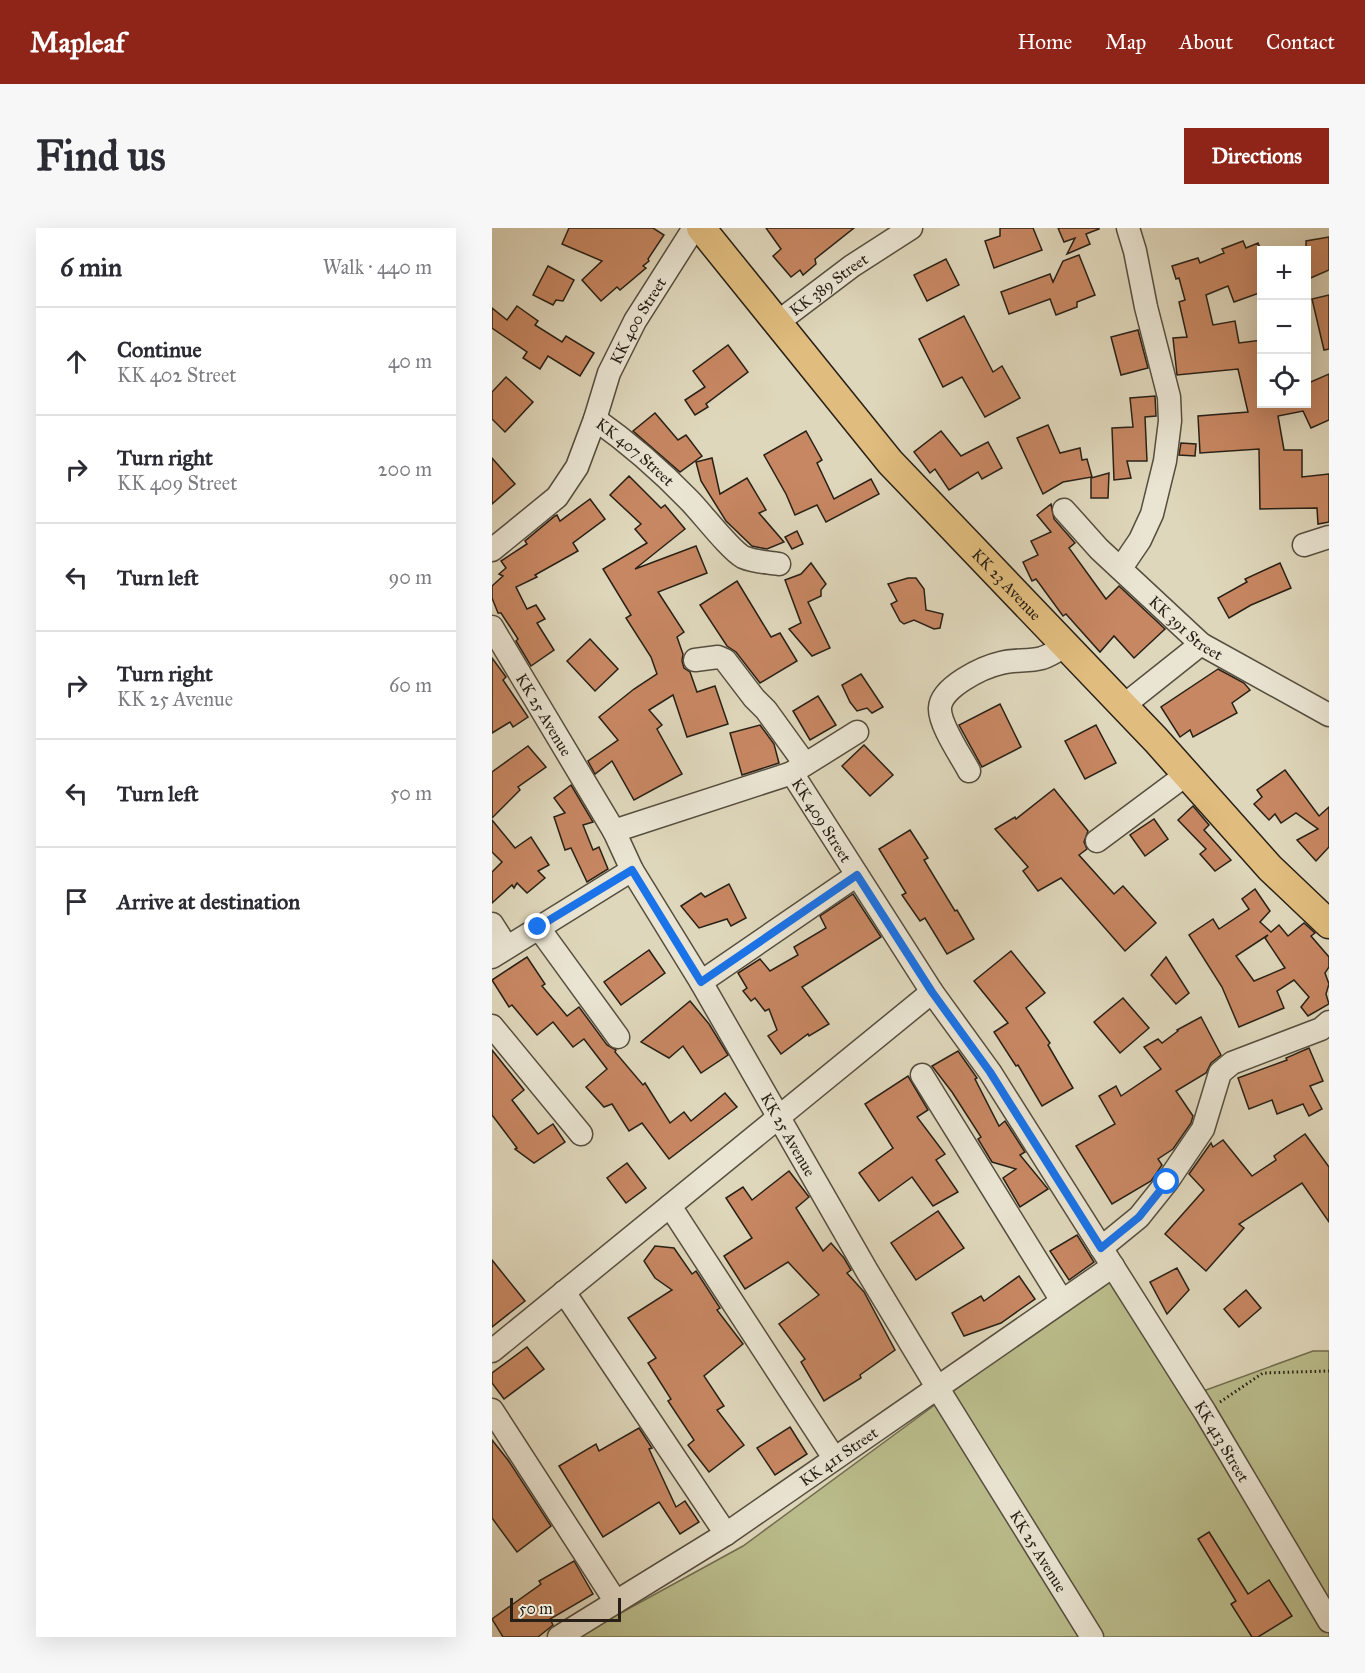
<!DOCTYPE html>
<html lang="en">
<head>
<meta charset="utf-8">
<style>
  body { margin:0; font-family:"IM FELL Great Primer",serif; background:#f7f7f7; color:#2b2b33 }
  .controls { position:absolute; right:18px; top:18px; display:grid; overflow:hidden; border-radius:0px; box-shadow:0 6px 24px #0002 }
  .controls button { width:54px; height:54px; display:grid; place-items:center; padding:0; border:0; border-bottom:2px solid #e1e1e2; background:#fff; color:#2b2b33; font:30px sans-serif }
  .scale { position:absolute; left:18px; bottom:15px; width:111px; box-sizing:border-box; padding-left:6px; border:3px solid #282016; border-top:0; font-size:16px; line-height:21px; white-space:nowrap; color:#282016; -webkit-text-stroke:4px #eae5d3; paint-order:stroke }
  .stop { position:absolute; width:18px; height:18px; margin:-14px; border:4px solid #1a73e8; border-radius:50%; background:#fff }
  .stop.end { background:#1a73e8; border-color:#fff; box-shadow:0 2px 6px #0008 }
  .list { margin:0; padding:0; list-style:none }
  h2 { display:flex; justify-content:space-between; align-items:center; height:78px; margin:0; padding:0 24px; font-size:26px }
  h2 small { font-size:20px; font-weight:400; color:#7c7c81 }
  .list li { display:grid; grid-template-columns:39px 1fr auto; gap:18px; align-items:center; box-sizing:border-box; height:108px; padding:0 24px; border-top:2px solid #e1e1e2 }
  .list b { display:block; font-size:22px; white-space:nowrap }
  .list p { margin:0; font-size:20px; white-space:nowrap; color:#7c7c81 }
  .list em { font-size:20px; font-style:normal; color:#7c7c81 }
  .icon { flex:none; width:33px; height:33px; fill:none; stroke:currentColor; stroke-width:2; stroke-linecap:round; stroke-linejoin:round }
  .map { position:relative; flex:none; width:837px; height:1409px; overflow:hidden; border-radius:0px }
  header { display:flex; align-items:center; gap:36px; box-sizing:border-box; height:84px; padding:0 30px; background:#8f2418; color:#fff }
  header strong { font-size:28px }
  nav { display:flex; gap:33px; margin-inline-start:auto; font-size:21px }
  .intro { display:flex; align-items:center; justify-content:space-between; box-sizing:border-box; height:144px; padding:0 36px }
  h1 { margin:0; font-size:42px }
  .button { padding:15px 27px; border-radius:0px; background:#8f2418; color:#fff; font-size:21px; font-weight:700 }
  main { display:flex; gap:36px; padding:0 36px }
  aside { flex:1; background:#fff; border-radius:0px; box-shadow:0 6px 24px #0002 }
  .map>svg:first-child { display:block }
  .green { fill:#babc8b; stroke:#716e50; stroke-width:1.5 }
  .building { fill:#c78762; stroke:#282016; stroke-width:1.5; fill-rule:evenodd }
  .lines { fill:none; stroke-linecap:round; stroke-linejoin:round }
  .minor-casing { stroke:#564e3f; stroke-width:25 }
  .major-casing { stroke:#282016; stroke-width:31 }
  .path { stroke:#282016; stroke-width:3; stroke-dasharray:1.5 3; stroke-linecap:butt }
  .minor { stroke:#eae5d3; stroke-width:22 }
  .major { stroke:#e0bc7e; stroke-width:28 }
  .route { stroke:#1a73e8; stroke-width:8 }
  .labels { text-anchor:middle; dominant-baseline:central; stroke-width:6; stroke-linejoin:round; paint-order:stroke }
  .street-label { font-size:16px; fill:#282016; stroke:#eae5d3 }
</style>
</head>
<body>
<header>
<strong>Mapleaf</strong>
<nav><a>Home</a><a>Map</a><a>About</a><a>Contact</a></nav>
</header>
<div class="intro"><h1>Find us</h1><a class="button">Directions</a></div>
<main>
<aside>
<h2>6 min<small>Walk · 440 m</small></h2>
<ul class="list">
<li><svg class="icon" aria-label="ahead" viewBox="0 0 24 24"><path d="M12 20V5M6 11l6-6 6 6"/></svg><div><b>Continue</b><p>KK 402 Street</p></div><em>40 m</em></li>
<li><svg class="icon" aria-label="right" viewBox="0 0 24 24"><path d="M7 20v-9h11M14 6l5 5-5 5"/></svg><div><b>Turn right</b><p>KK 409 Street</p></div><em>200 m</em></li>
<li><svg class="icon" aria-label="left" viewBox="0 0 24 24"><path d="M17 20v-9H6M10 6l-5 5 5 5"/></svg><div><b>Turn left</b></div><em>90 m</em></li>
<li><svg class="icon" aria-label="right" viewBox="0 0 24 24"><path d="M7 20v-9h11M14 6l5 5-5 5"/></svg><div><b>Turn right</b><p>KK 25 Avenue</p></div><em>60 m</em></li>
<li><svg class="icon" aria-label="left" viewBox="0 0 24 24"><path d="M17 20v-9H6M10 6l-5 5 5 5"/></svg><div><b>Turn left</b></div><em>50 m</em></li>
<li><svg class="icon" aria-label="arrive" viewBox="0 0 24 24"><path d="M6 21V4h12l-3 4 3 4H6"/></svg><div><b>Arrive at destination</b></div></li>
</ul>
</aside>
<div class="map">
<svg width="837" height="1409" viewBox="0 0 837 1409">
  <rect width="100%" height="100%" fill="#dfd7bb"/>
  <filter id="stains"><feTurbulence type="fractalNoise" baseFrequency=".00333" numOctaves="4"/><feColorMatrix values="0 0 0 0 .2 0 0 0 0 .09 0 0 0 0 .02 0 0 0 .5 -.17"/></filter>
  <radialGradient id="worn" r=".72"><stop offset=".6" stop-color="#630" stop-opacity="0"/><stop offset="1" stop-color="#630" stop-opacity=".3"/></radialGradient>
  <path class="green" d="M622,1051l70,119 129,-47h16v286h-752l166,-91 238,-175z"/>
  <g class="building">
    <path d="M77,0h84l11,7 -16,24 1,2 -6,5 3,2 -26,22 -3,-3 -16,14 -19,-21 20,-19 -40,-17z"/>
    <path d="M274,0h88l-39,31 1,5 -13,11 -3,-5 -9,7 -18,-21 8,-7z"/>
    <path d="M508,0h33l9,22 -48,18 -9,-27 15,-5z"/>
    <path d="M566,0h41v1l-13,5 4,10 -23,10 8,-16 -11,4z"/>
    <path d="M837,9v33l-23,10v-39z"/>
    <path d="M751,13l3,7 12,-5 4,9v40l-28,10 -6,-16 -22,9 7,30 22,-4 4,22 23,-3v64h44v-20l23,-10v46l-18,8 -8,-17 -25,5 6,34h18v27l27,-3v48l-11,2 -1,-16 -57,1 -1,-60 -59,4 -2,-37 50,-4 -10,-43 -61,6 -4,-37 14,-1 -8,-35 6,-2 -6,-22 -3,1 -4,-13 26,-8 2,5 24,-10 -2,-4z"/>
    <path d="M587,27l16,40 -18,7v5l-21,8 -6,-16 -41,15 -8,-22 49,-18 3,8 10,-21z"/>
    <path d="M454,31l13,26 -32,16 -13,-26z"/>
    <path d="M56,38l26,14 -11,21 -7,-1 -3,5 -20,-10z"/>
    <path d="M837,67v54l-5,1 -12,-51z"/>
    <path d="M25,78l21,15 -3,4 27,17 4,-6 28,17 -14,23 -32,-20 -8,13 -17,-11 4,-6 -35,-24v-20l15,12z"/>
    <path d="M472,88l29,56 9,-6 18,32 -35,19 -23,-40 -19,10 -24,-48z"/>
    <path d="M646,102l10,38 -27,7 -10,-38z"/>
    <path d="M236,117l20,27 -42,32 2,3 -13,8 -10,-15 20,-13 -12,-16z"/>
    <path d="M14,149l27,25 -28,30 -13,-13v-27z"/>
    <path d="M663,168l1,20 -11,1 2,44h-20l4,17 -17,2 -2,-52 21,-1 -3,-29z"/>
    <path d="M163,185l23,27 8,-5 16,21 -22,16 -47,-41z"/>
    <path d="M556,197l12,28 20,-5 2,12 5,-1 5,18 -29,5 -20,12 -26,-56z"/>
    <path d="M314,203l16,29 -5,3 17,36 37,-20 8,15 -53,28 -9,-17 -22,10 -9,-21 -22,-39z"/>
    <path d="M449,203l20,25 27,-14 14,26 -20,11 -4,-7 -29,18 -14,-21 -5,4 -16,-21z"/>
    <path d="M689,215l15,1 -1,12 -16,-1z"/>
    <path d="M0,230l23,26 -23,20z"/>
    <path d="M220,230l8,36 27,-16 19,32 -7,3 25,29 -17,7 -15,-3 -26,-25 -25,-40 -5,-19z"/>
    <path d="M617,245l-1,25h-17v-20z"/>
    <path d="M137,248l32,32 4,-3 20,24 -50,40 61,-23 11,27 -49,19 26,40 -7,5 6,17 -1,7 2,7 6,4 7,20 18,-6 13,38 -41,13 -14,-42 -24,15 13,15 -5,4 25,45 -48,26 -22,-39 -17,13 -7,-13 30,-21 -19,-23 35,-28 23,-15 -6,-17 -25,-39 5,-3 -28,-46 44,-26 -12,-14 6,-5 -31,-29z"/>
    <path d="M98,271l15,20 -32,24 5,8 -43,24 2,2 -21,10 11,22 9,-4 9,14 -8,4 17,27 -23,16 -15,-25 2,-2 -17,-26h-3l-6,-15v-12l11,-10 -4,-2 7,-6 -5,-7 26,-17 -2,-3 30,-25 2,-1 3,6z"/>
    <path d="M559,276l3,15 21,24 -6,5 37,51 13,-13 46,43 -31,29 -20,-22 -14,16 -34,-38 -3,2 -27,-37 -4,2 -9,-19 15,-7 -7,-14 20,-9 -14,-17z"/>
    <path d="M305,303l6,13 -11,5 -7,-12z"/>
    <path d="M319,335l15,21 -5,6v6l-13,6 22,46 -18,8 -23,-27 12,-6 -16,-43 16,-6z"/>
    <path d="M788,335l11,25 -40,17 -22,13 -11,-20 29,-16 -2,-3z"/>
    <path d="M416,350h8l8,11 2,21 17,4 -3,14 -6,1 -20,-9 -10,4 -4,-3 -9,-17 6,-3 -9,-17z"/>
    <path d="M245,353l34,56 9,-4 17,28 -37,22 -24,-31 -9,-6 -27,-41z"/>
    <path d="M98,411l28,30 -23,22 -28,-30z"/>
    <path d="M0,430l14,19 -3,3 25,37 -15,10 -3,-5 -18,11z"/>
    <path d="M726,441l26,14 6,7 -18,13 5,10 -44,24 -3,-7 -10,7 -19,-30z"/>
    <path d="M369,446l22,33 -11,6 -5,-5 -10,3 -7,-9 -8,-17z"/>
    <path d="M326,468l18,29 -26,15 -17,-29z"/>
    <path d="M508,476l21,43 -39,20 -23,-42z"/>
    <path d="M268,497l14,19 5,19 -37,12 -12,-42z"/>
    <path d="M604,497l20,38 -31,16 -20,-38z"/>
    <path d="M372,517l29,30 -23,21 -28,-30z"/>
    <path d="M36,518l18,21 -28,20 2,3 -28,28v-46z"/>
    <path d="M793,542l34,46 10,-9v40l-13,14 -19,-21 21,-11 -22,-16 -15,10 -6,-9 -6,6 -15,-16 8,-7 -5,-7z"/>
    <path d="M79,557l22,37 -10,3 10,25 6,-3 9,22 -21,13 -16,-34 -6,2 -11,-33 11,-4 -11,-15z"/>
    <path d="M562,561l34,42 -4,11 3,7 -8,6 35,39 9,-8 33,37 -31,28 -64,-73 -23,13 -15,-20 5,-4 -33,-38 20,-12 1,2z"/>
    <path d="M701,578l16,19 -5,5 27,30 -16,11 -15,-17 6,-5 -28,-29z"/>
    <path d="M662,591l14,20 -23,17 -15,-21z"/>
    <path d="M0,592l23,28 16,-11 18,28 -11,6 7,7 -18,15 -10,-10 -3,5 -2,-3 -20,18v-31l10,-10 -10,-10z"/>
    <path d="M418,602l18,28 -4,2 31,51 2,-1 17,29 -27,15 -22,-36 -5,3 -18,-26 4,-2 -27,-44z"/>
    <path d="M237,656l17,34 -15,8 -4,-7 -28,9 -18,-22 20,-13 4,4z"/>
    <path d="M763,661l15,22 -10,11 11,10 8,-7 9,11 16,-13 11,10 -4,3 18,21v10l-4,6 4,11 -3,10 3,10 -21,12 -7,-9 8,-10 -15,-17 -17,11 7,17 -45,19 -17,-40 -33,-52 24,-16 6,10 30,-20 -7,-10zM776,707l-3,3 20,30 -31,13 -18,-25z"/>
    <path d="M361,666l28,43 -79,50 27,37 -20,12 -1,-2 -27,20 -13,-18 9,-6 -8,-21 -4,2 -10,-13 -4,3 -8,-10 4,-3 -9,-15 22,-14 10,12 28,-16 -4,-8 32,-19 -6,-12z"/>
    <path d="M157,722l16,23 -44,32 -17,-23z"/>
    <path d="M519,723l34,42 -19,15 24,35 -2,2 25,43 -31,18 -24,-41 -2,1 -22,-34 14,-9 -34,-42z"/>
    <path d="M35,729l18,27 -3,2 25,30 12,-9 28,38 9,5 -1,2 28,33 2,-2 25,40 14,-11 7,9 34,-28 12,14 -68,52 -27,-36 -13,8 -17,-27 -8,3 -18,-20 21,-18 -23,-30 -11,8 -20,-25 -16,13 -25,-30 -3,2 -17,-27z"/>
    <path d="M674,729l23,36 -13,11 -25,-29z"/>
    <path d="M631,770l26,30 -29,25 -26,-31z"/>
    <path d="M198,773l19,23 19,31 -27,18 -18,-27 -14,12 -28,-16z"/>
    <path d="M709,789l20,38 -10,8 -5,10 -30,18 17,25 -2,7 -18,26 -15,10 4,6 -11,16 -39,23 -36,-58 39,-22 -16,-28 17,-10 5,10 40,-27 -17,-22 14,-8 4,4 16,-12 -1,-1z"/>
    <path d="M817,820l14,33 -13,5 12,23 -13,7 -6,-12 -26,10 -5,-14 -23,9 -11,-31 49,-18 -1,-2z"/>
    <path d="M0,822l32,40 -12,10 26,34 15,-10 12,18 -31,21 -19,-14 2,-1 -25,-33z"/>
    <path d="M466,823l19,27 -2,1 24,47 6,-5 20,31 -5,3 28,34 -28,18 -17,-29 13,-9 -24,-7 -14,-23 3,-2 -29,-45 -20,-26z"/>
    <path d="M416,848l20,34 -11,7 28,37 -9,6 22,32 -25,14 -21,-29 -33,24 -20,-28 34,-25 -28,-44z"/>
    <path d="M813,906l24,33v55l-27,-39 -63,41 5,4 -38,43 -41,-37 39,-44 -15,-16 22,-31 2,4 10,-7 29,36 24,-16 -2,-4z"/>
    <path d="M135,935l19,25 -20,15 -19,-25z"/>
    <path d="M297,943l20,26 -13,11 27,43 8,-8 13,15 7,12 -4,3 17,19 31,58 -35,25 1,3 -37,23 -23,-39 4,-3 -26,-35 40,-29 -31,-33 -43,27 -21,-33 28,-18 -26,-40 17,-11 9,13z"/>
    <path d="M446,983l26,37 -48,32 -25,-37z"/>
    <path d="M585,1007l17,27 -25,18 -19,-29z"/>
    <path d="M163,1018l19,2 18,26 4,-3 24,37 -3,2 26,34 -39,32 20,30 -7,4 27,35 -35,27 -21,-27 6,-5 -26,-39 3,-2 -23,-36 8,-5 -28,-40 44,-28 -17,-12 -11,-17z"/>
    <path d="M0,1032l33,41 -33,26z"/>
    <path d="M685,1040l12,22 -22,24 -17,-32z"/>
    <path d="M527,1048l16,23 -34,24 -37,13 -12,-23 29,-17 3,5z"/>
    <path d="M754,1062l15,18 -22,19 -15,-18z"/>
    <path d="M35,1119l17,22 -40,30 -12,-16v-10z"/>
    <path d="M298,1199l17,27 -32,21 -18,-27z"/>
    <path d="M147,1200l13,20 -3,1 27,58 9,-6 14,21 -19,12 -21,-32 -56,35 -44,-71 37,-22 3,7z"/>
    <path d="M0,1212l16,20 43,66 -34,26 -25,-34z"/>
    <path d="M717,1304l39,62 21,-14 23,36 -34,21h-6l-21,-33 5,-3 -38,-62z"/>
    <path d="M82,1333l19,33 -43,25 3,6 -15,12h-35l-11,-18 49,-35 -2,-3z"/>
  </g>
  <g class="lines">
    <defs>
      <g id="minor">
        <path id="s1" d="M286,94l74,-56 59,-38"/>
        <path id="s2" d="M103,191c34,24 65,51 94,81 12,12 41,50 54,57 11,5 24,5 36,7"/>
        <path id="s3" d="M572,282l35,39 102,95 128,71"/>
        <path d="M812,317l25,-8"/>
        <path id="s4" d="M0,322l65,-53 20,-30 18,-48 14,-46 26,-52 59,-93"/>
        <path d="M629,340l19,-28 12,-26 13,-53 5,-40 -1,-24 -23,-90 -11,-56 -7,-23"/>
        <path id="s5" d="M0,399l122,204 18,39 69,112 166,289 70,116 155,250"/>
        <path d="M203,432l23,-3 7,3 29,38 12,12 39,54"/>
        <path d="M631,478l78,-62"/>
        <path d="M477,543c-8,-15 -30,-47 -29,-63 1,-21 43,-41 61,-45 13,-4 27,-1 41,-5 9,-3 16,-8 24,-13"/>
        <path d="M301,544l64,-40"/>
        <path id="s6" d="M122,603l178,-58 140,219 58,80 215,340 124,209"/>
        <path d="M605,613l90,-67"/>
        <path d="M0,696l14,22"/>
        <path d="M46,699l80,110"/>
        <path d="M0,729l140,-87"/>
        <path d="M209,754l156,-107"/>
        <path d="M0,798l89,108"/>
        <path d="M430,847l140,226"/>
        <path d="M178,978l164,252"/>
        <path d="M609,1020l38,-31 28,-35 36,-53 17,-56 12,-10 89,-34 8,-7"/>
        <path d="M72,1064l162,242"/>
        <path d="M0,1123l440,-359"/>
        <path d="M0,1182l124,192"/>
        <path id="s7" d="M67,1409l167,-103 387,-268"/>
      </g>
      <g id="major">
        <path id="s8" d="M209,0l189,234 266,278 114,128 59,56"/>
      </g>
    </defs>
    <use href="#minor" class="minor-casing"/>
    <use href="#major" class="major-casing"/>
    <path class="path" d="M728,1174l43,-29 66,-2"/>
    <use href="#minor" class="minor"/>
    <use href="#major" class="major"/>
  </g>
  <g class="lines">
    <path class="route" d="M46,699l94,-57 69,112 156,-107 75,117 58,80 111,176 38,-31 28,-35"/>
  </g>
  <g class="labels">
    <g class="street-label">
      <text stroke="none"><textPath href="#s1" startOffset="63">KK 389 Street</textPath></text>
      <text stroke="none"><textPath href="#s4" startOffset="279">KK 400 Street</textPath></text>
      <text stroke="none"><textPath href="#s2" startOffset="52">KK 407 Street</textPath></text>
      <text stroke="none"><textPath href="#s8" startOffset="470">KK 23 Avenue</textPath></text>
      <text stroke="none"><textPath href="#s3" startOffset="170">KK 391 Street</textPath></text>
      <text stroke="none"><textPath href="#s5" startOffset="102">KK 25 Avenue</textPath></text>
      <text stroke="none"><textPath href="#s6" startOffset="243">KK 409 Street</textPath></text>
      <text stroke="none"><textPath href="#s5" startOffset="588">KK 25 Avenue</textPath></text>
      <text stroke="none"><textPath href="#s6" startOffset="982">KK 413 Street</textPath></text>
      <text stroke="none"><textPath href="#s7" startOffset="333">KK 411 Street</textPath></text>
      <text stroke="none"><textPath href="#s5" startOffset="1074">KK 25 Avenue</textPath></text>
    </g>
  </g>
  <rect width="100%" height="100%" filter="url(#stains)"/>
  <rect width="100%" height="100%" fill="url(#worn)"/>
</svg>
<div class="controls">
<button>+</button>
<button>−</button>
<button><svg class="icon" aria-label="locate" viewBox="0 0 24 24"><circle cx="12" cy="12" r="6"/><path d="M12 2v4M12 18v4M2 12h4M18 12h4"/></svg></button>
</div>
<div class="scale">50 m</div>
<div class="stop" style="left:675px;top:954px"></div>
<div class="stop end" style="left:46px;top:699px"></div>
</div>
</main>
</body>
</html>
